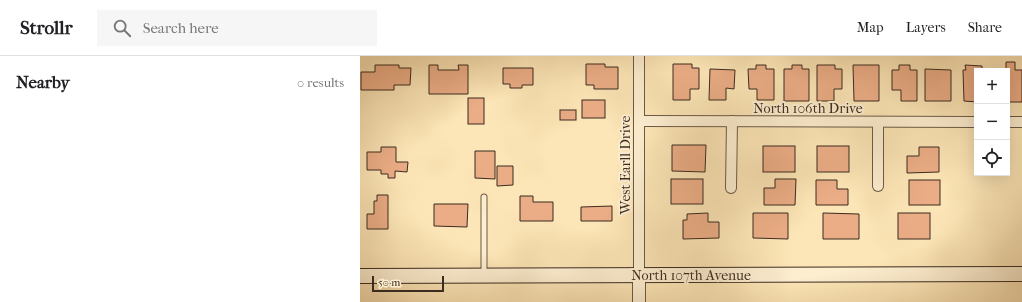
<!DOCTYPE html>
<html lang="en">
<head>
<meta charset="utf-8">
<style>
  body { margin:0; font-family:"IM FELL French Canon",serif; background:#f6f6f6; color:#202124 }
  .controls { position:absolute; right:12px; top:12px; display:grid; overflow:hidden; border-radius:0px; box-shadow:0 4px 16px #0002 }
  .controls button { width:36px; height:36px; display:grid; place-items:center; padding:0; border:0; border-bottom:1px solid #e0e0e0; background:#fff; color:#202124; font:20px sans-serif }
  .scale { position:absolute; left:12px; bottom:10px; width:72px; box-sizing:border-box; padding-left:4px; border:2px solid #3b2b20; border-top:0; font-size:11px; line-height:14px; white-space:nowrap; color:#3b2b20; -webkit-text-stroke:3px #fdeed0; paint-order:stroke }
  .list { margin:0; padding:0; list-style:none }
  h2 { display:flex; justify-content:space-between; align-items:center; height:52px; margin:0; padding:0 16px; font-size:17px }
  h2 small { font-size:13px; font-weight:400; color:#757577 }
  .icon { flex:none; width:22px; height:22px; fill:none; stroke:currentColor; stroke-width:2; stroke-linecap:round; stroke-linejoin:round }
  .map { position:relative; flex:none; width:662px; height:246px; overflow:hidden }
  header { display:flex; align-items:center; gap:24px; box-sizing:border-box; height:56px; padding:0 20px; background:#fff; border-bottom:1px solid #e0e0e0 }
  header strong { font-size:19px }
  nav { display:flex; gap:22px; margin-inline-start:auto; font-size:14px }
  .search { width:280px; height:36px; background:#f6f6f6; display:flex; align-items:center; gap:10px; box-sizing:border-box; padding:0 14px; border-radius:0px; color:#757577; font-size:15px }
  main { display:flex }
  aside { flex:1; background:#fff }
  .map>svg:first-child { display:block }
  .building { fill:#ebad86; stroke:#3b2b20 }
  .lines { fill:none; stroke-linecap:round; stroke-linejoin:round }
  .service-casing { stroke:#6b5a46; stroke-width:7 }
  .minor-casing { stroke:#6b5a46; stroke-width:12 }
  .tertiary-casing { stroke:#6b5a46; stroke-width:14 }
  .secondary-casing { stroke:#3b2b20; stroke-width:16 }
  .service { stroke:#fdeed0; stroke-width:5 }
  .minor { stroke:#fdeed0; stroke-width:10 }
  .tertiary { stroke:#fdeed0; stroke-width:12 }
  .secondary { stroke:#fdeed0; stroke-width:14 }
  .labels { text-anchor:middle; dominant-baseline:central; stroke-width:4; stroke-linejoin:round; paint-order:stroke }
  .street-label { font-size:14px; fill:#3b2b20; stroke:#fdeed0 }
</style>
</head>
<body>
<header>
<strong>Strollr</strong>
<div class="search"><svg class="icon" aria-label="search" viewBox="0 0 24 24"><circle cx="10" cy="10" r="6"/><path d="M15 15l6 6"/></svg>Search here</div>
<nav><a>Map</a><a>Layers</a><a>Share</a></nav>
</header>
<main>
<aside>
<h2>Nearby<small>0 results</small></h2>
<ul class="list">
</ul>
</aside>
<div class="map">
<svg width="662" height="246" viewBox="0 0 662 246">
  <rect width="100%" height="100%" fill="#fce5b6"/>
  <filter id="stains"><feTurbulence type="fractalNoise" baseFrequency=".005" numOctaves="4"/><feColorMatrix values="0 0 0 0 .2 0 0 0 0 .09 0 0 0 0 .02 0 0 0 .5 -.17"/></filter>
  <radialGradient id="worn" r=".72"><stop offset=".6" stop-color="#630" stop-opacity="0"/><stop offset="1" stop-color="#630" stop-opacity=".3"/></radialGradient>
  <g class="building">
    <path d="M646,6h9v8h7v32h-15v-31h-10v-1h9z"/>
    <path d="M226,8h19v3h13v22h-24v-4h-8z"/>
    <path d="M313,8h19v4h7v21h-9v11h-17z"/>
    <path d="M15,9h24v3h12l-1,17h-16v5h-33v-18h14z"/>
    <path d="M69,9h9v5h21l-1,-5h10v29h-39z"/>
    <path d="M396,9h10v4h8v31h-17v-11h-8l-1,-20h8z"/>
    <path d="M432,9h10v4h7v32h-25v-32h8z"/>
    <path d="M457,9h18v4h7v20h-8v12h-17z"/>
    <path d="M493,9h26v36h-25z"/>
    <path d="M539,9h11v5h7v31h-16v-11h-9v-20h7z"/>
    <path d="M605,9l17,1v4h7v1h-12v31l-13,-1 -1,-31h3z"/>
    <path d="M143,12h30v17h-11v3h-12v-4h-7z"/>
    <path d="M350,13l25,1 -1,19 -8,-1v12h-17z"/>
    <path d="M565,13l26,1v31h-26z"/>
    <rect x="108" y="42" width="16" height="26"/>
    <rect x="222" y="44" width="23" height="18"/>
    <rect x="200" y="54" width="16" height="10"/>
    <path d="M312,89h34l-1,27 -33,-1z"/>
    <rect x="403" y="90" width="32" height="26"/>
    <rect x="457" y="90" width="32" height="26"/>
    <path d="M21,91h15v15h12l-1,10 -12,-1v7h-7v-4h-7v-4h-14v-18h14z"/>
    <path d="M559,91h20v25l-32,1v-17h12z"/>
    <path d="M115,95h20v28l-20,-1z"/>
    <path d="M137,110h16v19l-16,1z"/>
    <rect x="311" y="123" width="32" height="25"/>
    <path d="M415,123h21l-1,26h-31v-17h11z"/>
    <path d="M456,124h21v9h11v16h-32z"/>
    <rect x="549" y="124" width="31" height="25"/>
    <path d="M17,139h11v34h-21v-15h7v-13h3z"/>
    <path d="M160,140h13v6h20v19h-33z"/>
    <path d="M74,148h34l-1,23 -33,-1z"/>
    <path d="M252,150v15h-31v-14z"/>
    <path d="M348,157v9h11v16l-36,1v-19h4v-6z"/>
    <path d="M393,157h35v26l-35,-1z"/>
    <path d="M463,157l36,1v25h-36z"/>
    <rect x="538" y="157" width="32" height="26"/>
  </g>
  <g class="lines">
    <defs>
      <path id="service" d="M124,219v-78"/>
      <g id="minor">
        <path d="M279,0v219"/>
        <path d="M279,65l338,1"/>
        <path d="M647,66h15"/>
        <path d="M518,130v-64"/>
        <path d="M371,132l1,-67"/>
      </g>
      <path id="tertiary" d="M279,246v-27"/>
      <path id="secondary" d="M0,220l662,-2"/>
    </defs>
    <use href="#service" class="service-casing"/>
    <use href="#minor" class="minor-casing"/>
    <use href="#tertiary" class="tertiary-casing"/>
    <use href="#secondary" class="secondary-casing"/>
    <use href="#service" class="service"/>
    <use href="#minor" class="minor"/>
    <use href="#tertiary" class="tertiary"/>
    <use href="#secondary" class="secondary"/>
  </g>
  <g class="labels">
    <g class="street-label">
      <text x="448" y="52">North 106th Drive</text>
      <text transform="translate(265 109) rotate(-90)">West Earll Drive</text>
      <text x="331" y="219">North 107th Avenue</text>
    </g>
  </g>
  <rect width="100%" height="100%" filter="url(#stains)"/>
  <rect width="100%" height="100%" fill="url(#worn)"/>
</svg>
<div class="controls">
<button>+</button>
<button>−</button>
<button><svg class="icon" aria-label="locate" viewBox="0 0 24 24"><circle cx="12" cy="12" r="6"/><path d="M12 2v4M12 18v4M2 12h4M18 12h4"/></svg></button>
</div>
<div class="scale">50 m</div>
</div>
</main>
</body>
</html>
